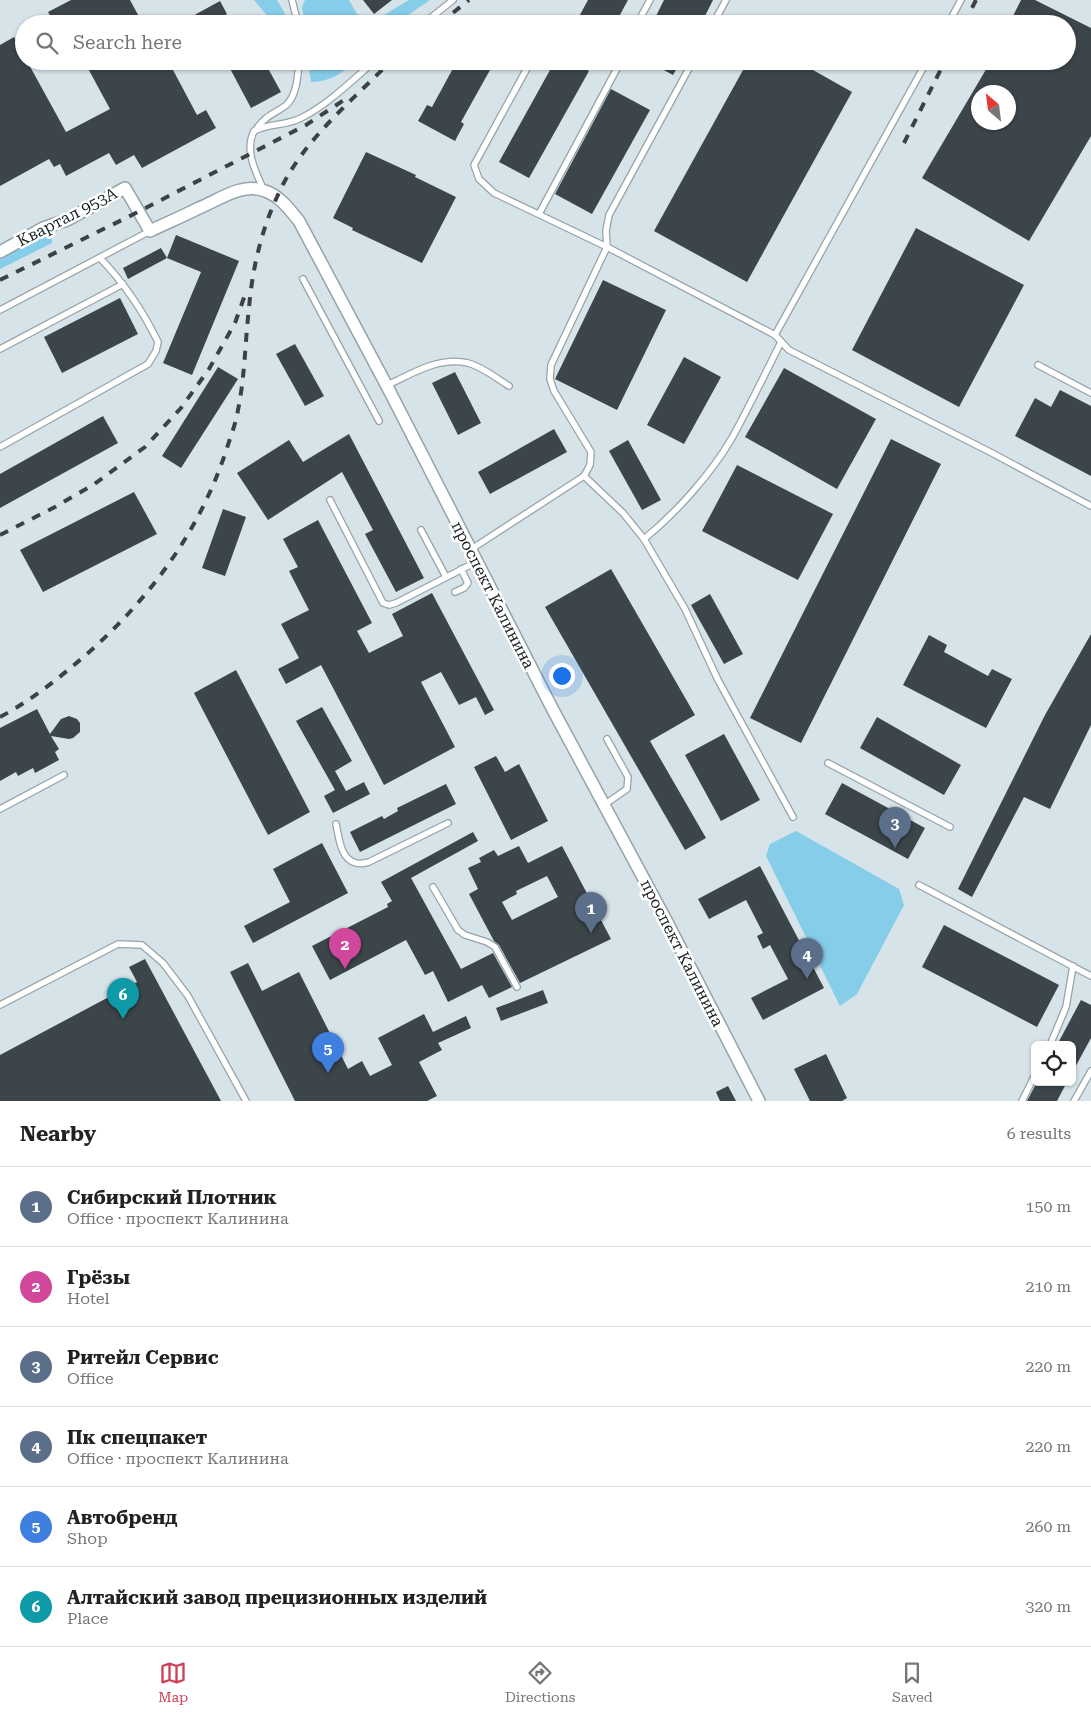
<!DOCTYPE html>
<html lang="en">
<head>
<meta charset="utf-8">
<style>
  body { margin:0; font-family:"Roboto Serif",serif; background:#f6f6f6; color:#222 }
  .controls { position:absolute; right:15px; bottom:15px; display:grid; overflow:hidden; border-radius:8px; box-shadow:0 1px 4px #0004 }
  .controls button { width:45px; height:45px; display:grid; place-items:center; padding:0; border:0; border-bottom:1px solid #e0e0e0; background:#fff; color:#222; font:25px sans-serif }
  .compass { position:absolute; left:971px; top:85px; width:45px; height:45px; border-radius:50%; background:#fff; box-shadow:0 1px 4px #0004; rotate:332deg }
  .you { position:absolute; left:561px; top:675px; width:18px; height:18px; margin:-12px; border:4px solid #fff; border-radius:50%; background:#1a73e8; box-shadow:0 0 0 8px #1a73e833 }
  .badge { display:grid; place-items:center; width:32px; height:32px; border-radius:50%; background:#cf3f58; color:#fff; font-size:16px; font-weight:700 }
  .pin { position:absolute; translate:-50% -41px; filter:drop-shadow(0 1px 2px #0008) }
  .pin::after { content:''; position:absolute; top:26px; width:18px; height:15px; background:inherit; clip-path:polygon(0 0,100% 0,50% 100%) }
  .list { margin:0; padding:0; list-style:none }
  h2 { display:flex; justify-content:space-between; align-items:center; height:65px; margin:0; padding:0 20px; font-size:21px }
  h2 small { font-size:16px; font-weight:400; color:#767676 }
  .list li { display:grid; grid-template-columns:32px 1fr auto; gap:15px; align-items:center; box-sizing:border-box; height:80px; padding:0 20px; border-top:1px solid #e0e0e0 }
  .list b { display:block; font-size:19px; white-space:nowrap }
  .list p { margin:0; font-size:16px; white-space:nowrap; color:#767676 }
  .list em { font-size:16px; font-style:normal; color:#767676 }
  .icon { flex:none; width:28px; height:28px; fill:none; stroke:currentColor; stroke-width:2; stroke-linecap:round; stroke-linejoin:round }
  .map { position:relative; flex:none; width:1091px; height:1101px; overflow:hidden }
  .search { position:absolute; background:#fff; box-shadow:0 1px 4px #0004; left:15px; right:15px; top:15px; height:55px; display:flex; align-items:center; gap:12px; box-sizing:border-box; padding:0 18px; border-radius:28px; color:#767676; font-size:19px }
  .sheet { height:545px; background:#fff }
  nav { display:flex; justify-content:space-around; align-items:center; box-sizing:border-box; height:70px; border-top:1px solid #e0e0e0; background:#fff; font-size:14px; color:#767676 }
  nav a { display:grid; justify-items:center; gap:2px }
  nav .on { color:#cf3f58 }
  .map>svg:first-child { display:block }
  .green { fill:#85cde9 }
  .building { fill:#3b454a; fill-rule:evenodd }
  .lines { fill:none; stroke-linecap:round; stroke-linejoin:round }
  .service-casing { stroke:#96a3a8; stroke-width:8 }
  .minor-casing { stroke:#96a3a8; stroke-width:14 }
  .service { stroke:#fff; stroke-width:5.5 }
  .minor { stroke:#fff; stroke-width:11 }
  .rail { stroke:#3b4144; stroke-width:4; stroke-dasharray:9 9; stroke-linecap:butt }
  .labels { text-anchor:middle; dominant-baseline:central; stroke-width:5; stroke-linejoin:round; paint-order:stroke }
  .street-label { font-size:16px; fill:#1b2022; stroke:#fff }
</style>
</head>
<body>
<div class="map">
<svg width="1091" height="1101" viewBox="0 0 1091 1101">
  <rect width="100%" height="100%" fill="#d6e3e8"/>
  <g class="green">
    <path d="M254,0h23l14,24h-17z"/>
    <path d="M305,0h44l8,14 12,3 15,-2 25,-15h21l-35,24h-90l-3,-17z"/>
    <path d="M311,61h44c-12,13 -27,21 -44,21l-2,-12z"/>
    <path d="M46,236l6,1v6l-52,26v-12l36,-19z"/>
    <path d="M796,831l103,58 5,16 -47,89 -17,12 -74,-150 4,-12z"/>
  </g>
  <g class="building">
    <path d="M71,0h59l13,24h-88l-7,-12z"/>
    <path d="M363,0h29l-18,14z"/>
    <path d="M588,0h40l-13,24h-40z"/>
    <path d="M664,0h49l-12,24h-49z"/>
    <path d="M1021,0h14l56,28v108l-62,105 -107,-63 69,-117h76v-37h-58zM978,92h30v30h-30z"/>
    <path d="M220,1l7,13 -11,6 3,4h-41z"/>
    <path d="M14,37l10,18v6h3l39,71 44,-23 -26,-48h106l-17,9 24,45 9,-5 10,18 -74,40 -8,-13 -18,10 -7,-12 -43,23 -6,-12 -6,3 -5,-8 -49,27v-141z"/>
    <path d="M226,61h38l17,31 -30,16z"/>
    <path d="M457,61h38l-34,61 3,2 -9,17 -37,-20 9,-16 5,2z"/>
    <path d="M555,61h16l18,10 -60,107 -30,-16z"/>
    <path d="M647,61h34l-8,14z"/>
    <path d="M748,61h49l55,31 -105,190 -93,-51z"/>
    <path d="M611,89l39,21 -58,104 -37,-20z"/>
    <path d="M366,152l50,23 -1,2 41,20 -34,66 -70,-33 1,-2 -20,-10z"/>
    <path d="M916,228l108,57 -65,122 -107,-57z"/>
    <path d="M176,235l63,26 -47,114 -29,-12 38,-91 -34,-14z"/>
    <path d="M161,248l6,10 -39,21 -5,-11z"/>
    <path d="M603,280l63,30 -49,100 -62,-31z"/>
    <path d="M120,298l18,36 -76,39 -18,-36z"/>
    <path d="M295,344l29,52 -19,10 -29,-52z"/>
    <path d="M684,357l37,20 -37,67 -37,-19z"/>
    <path d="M218,367l20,12 -57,89 -19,-12z"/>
    <path d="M784,368l92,51 -39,70 -92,-52z"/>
    <path d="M455,372l26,51 -23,12 -26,-52z"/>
    <path d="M1060,390l31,16v70l-76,-40 20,-38 16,9z"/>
    <path d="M103,416l15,27 -118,65v-34z"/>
    <path d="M554,429l13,23 -77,42 -12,-22z"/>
    <path d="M349,434l75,144 -28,14 -31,-58 8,-4 -31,-58 -74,48 -31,-47 52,-33 14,22z"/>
    <path d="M891,439l50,25 -140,279 -51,-25z"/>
    <path d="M628,440l33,60 -19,10 -33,-59z"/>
    <path d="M737,465l96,49 -35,66 -96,-49z"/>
    <path d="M134,492l23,42 -114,58 -23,-42z"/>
    <path d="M223,509l23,8 -21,59 -23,-8z"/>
    <path d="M318,520l54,103 -15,8 12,22 34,-17 -11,-22 40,-21 62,117 -9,5 -9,-18 -17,8 -18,-33 -20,10 34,65 -71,38 -63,-120 -35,19 -8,-15 21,-11 -18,-34 28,-14 -20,-39 9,-4 -15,-28z"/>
    <path d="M611,569l84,146 -45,26 56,97 -21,12 -140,-243z"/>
    <path d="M710,594l33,60 -19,10 -33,-59z"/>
    <path d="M1091,634v91l-41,84 -26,-12 -52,100 -14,-8 87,-174z"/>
    <path d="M929,635l18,10 -3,7 44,24 4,-7 20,10 -26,49 -83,-43z"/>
    <path d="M236,670l74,142 -42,23 -74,-142z"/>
    <path d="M322,707l30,54 -17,10 11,20 18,-9 6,12 -37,19 -9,-17 11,-6 -39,-69z"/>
    <path d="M37,709l13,25 11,-15 8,-3 8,3 3,4v9l-7,6 -4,1 -18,-3 8,13 -4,3 4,8 -24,13 -2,-5 -15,8 -2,-4 -16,9v-53z"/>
    <path d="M877,717l84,48 -17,30 -84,-47z"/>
    <path d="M724,734l36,66 -39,21 -36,-66z"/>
    <path d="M496,756l9,16 14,-8 29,57 -37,19 -37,-73z"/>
    <path d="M842,783l83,45 -17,31 -83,-45z"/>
    <path d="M446,784l10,20 -96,48 -10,-20 32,-16 2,3 14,-8 -1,-3z"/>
    <path d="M473,832l5,9 -67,37 50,91 32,-16 19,34 -23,11 -7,-13 -34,17 -15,-31 -8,4 -19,-35 -76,40 -18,-34 76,-39 -1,-3 5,-3 -11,-19z"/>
    <path d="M322,843l26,50 -95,50 -9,-17 46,-24 -17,-33z"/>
    <path d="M519,846l9,17 34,-17 49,93 -91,44 -21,-38 -5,-4 -25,-47 9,-5 -10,-21 13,-6 -2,-4 15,-8 4,6zM547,876l11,21 -46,23 -10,-18 15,-8 -1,-3z"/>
    <path d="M760,866l64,122 -61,32 -12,-22 37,-19 -18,-34 -7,4 -6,-13 6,-3 -17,-33 -37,19 -11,-20z"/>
    <path d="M944,925l115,60 -22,42 -115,-60z"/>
    <path d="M145,959l76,142h-221v-46l137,-73 -8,-15z"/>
    <path d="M248,963l14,28 37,-19 49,97 14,-8 8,15 22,-11 -14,-27 46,-24 9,18 33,-16 5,12 -33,15 4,7 -23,12 18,34 -10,5h-132l-65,-129z"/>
    <path d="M543,990l5,13 -47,18 -5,-13z"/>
    <path d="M1081,1000l10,5v33l-19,35v-28h-15z"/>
    <path d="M826,1054l21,44 -5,3h-32l-16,-32z"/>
    <path d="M1037,1082h30l-10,19h-30z"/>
    <path d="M728,1086l8,15h-16l-4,-9z"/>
  </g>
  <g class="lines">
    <defs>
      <g id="service">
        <path d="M292,0l6,24"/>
        <path d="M423,24l30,-24"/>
        <path d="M637,24l13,-24"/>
        <path d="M713,24l13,-24"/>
        <path d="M948,24l13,-24"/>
        <path d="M531,61l-57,104 5,14 15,14 113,54 168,88 152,-274"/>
        <path d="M257,128c10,-13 15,-13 28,-22 12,-9 13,-31 14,-45"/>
        <path d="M264,191c-8,-19 -20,-40 -10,-60 15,-8 32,-5 47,-13 28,-14 50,-37 74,-57"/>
        <path d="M539,214l82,-153"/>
        <path d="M303,279l76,142"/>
        <path d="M0,310l150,-79"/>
        <path d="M775,335l14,15 203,103 99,53"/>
        <path d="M0,349l123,-65"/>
        <path d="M1038,365l53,28"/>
        <path d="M386,386c25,-12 53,-30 82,-23 15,4 28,15 41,23"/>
        <path d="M0,447l148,-83 8,-13 2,-9c-15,-31 -34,-59 -58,-84"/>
        <path d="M584,476l39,37 21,26 41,70 33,71 75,137"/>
        <path d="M330,500l53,103 6,2 7,-2 80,-41"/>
        <path d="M421,530l25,47"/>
        <path d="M644,539c32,-26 67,-65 88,-101 17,-31 33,-64 49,-96"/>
        <path d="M470,550l114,-74 6,-11 1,-13 -37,-61 -4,-12 1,-14 56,-118 -1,-16 3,-16 84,-154"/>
        <path d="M455,592l9,-4 4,-5 -7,-14"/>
        <path d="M828,763l122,64"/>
        <path d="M604,805l23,-16 1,-12 -21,-38"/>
        <path d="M0,809l64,-34"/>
        <path d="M336,824c3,13 4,35 20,39 3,1 9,0 13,-1l79,-39"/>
        <path d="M919,885l172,91"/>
        <path d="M433,887l25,43 7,5 22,7 8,5 22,40"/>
        <path d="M0,1005l118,-61 24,1 21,18 25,33 58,105"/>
        <path d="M1050,1045l16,-38 7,-41"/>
        <path d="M1022,1101l13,-26"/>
        <path d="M1074,1101l17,-30"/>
      </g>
      <path id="minor" d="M0,252l43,-24 24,-8 58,-32 25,43c17,-8 33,-15 49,-23 20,-8 43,-26 66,-17 15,5 24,18 34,30l90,169 164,320 114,212 92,179"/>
    </defs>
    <use href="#service" class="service-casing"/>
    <use href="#minor" class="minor-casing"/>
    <use href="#service" class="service"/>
    <use href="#minor" class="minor"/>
    <g class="rail">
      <path d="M439,24l30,-24"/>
      <path d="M964,24l12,-24"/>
      <path d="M904,143l41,-82"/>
      <path d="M0,280l132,-65 174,-90 41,-27"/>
      <path d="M0,535l55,-28 38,-22 52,-38 36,-39 28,-39 26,-46 11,-31"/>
      <path d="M0,717c32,-17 59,-39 87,-63 64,-57 113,-123 140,-206 4,-13 9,-25 11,-38 7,-34 7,-68 11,-102 3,-37 12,-77 28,-111 23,-53 68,-90 108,-130"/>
    </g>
  </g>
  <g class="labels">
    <g class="street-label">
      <text transform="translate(67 217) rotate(-27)">Квартал 953А</text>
      <text transform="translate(493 595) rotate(63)">проспект Калинина</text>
      <text transform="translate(682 953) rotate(63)">проспект Калинина</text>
    </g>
  </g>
</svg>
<div class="controls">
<button><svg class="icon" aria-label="locate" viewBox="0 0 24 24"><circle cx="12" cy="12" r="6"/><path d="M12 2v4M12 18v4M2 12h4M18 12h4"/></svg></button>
</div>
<svg class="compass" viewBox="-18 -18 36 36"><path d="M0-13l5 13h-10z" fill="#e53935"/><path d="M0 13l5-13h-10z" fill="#767676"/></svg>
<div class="you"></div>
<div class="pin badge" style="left:591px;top:933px;background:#5c6f8a">1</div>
<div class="pin badge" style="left:345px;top:969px;background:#d1479c">2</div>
<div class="pin badge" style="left:895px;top:848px;background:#5c6f8a">3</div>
<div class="pin badge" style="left:807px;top:979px;background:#5c6f8a">4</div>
<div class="pin badge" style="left:328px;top:1073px;background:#3f7fe0">5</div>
<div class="pin badge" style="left:123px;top:1019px;background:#0f9aa8">6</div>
<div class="search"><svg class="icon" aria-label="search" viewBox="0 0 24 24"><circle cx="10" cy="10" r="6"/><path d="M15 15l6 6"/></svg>Search here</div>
</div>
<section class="sheet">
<h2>Nearby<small>6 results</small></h2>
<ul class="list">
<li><span class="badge" style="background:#5c6f8a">1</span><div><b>Сибирский Плотник</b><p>Office · проспект Калинина</p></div><em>150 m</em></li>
<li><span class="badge" style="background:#d1479c">2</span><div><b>Грёзы</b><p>Hotel</p></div><em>210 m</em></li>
<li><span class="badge" style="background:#5c6f8a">3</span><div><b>Ритейл Сервис</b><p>Office</p></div><em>220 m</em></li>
<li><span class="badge" style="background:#5c6f8a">4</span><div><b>Пк спецпакет</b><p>Office · проспект Калинина</p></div><em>220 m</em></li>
<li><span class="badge" style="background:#3f7fe0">5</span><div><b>Автобренд</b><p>Shop</p></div><em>260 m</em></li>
<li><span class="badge" style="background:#0f9aa8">6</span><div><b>Алтайский завод прецизионных изделий</b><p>Place</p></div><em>320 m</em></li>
</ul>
</section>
<nav>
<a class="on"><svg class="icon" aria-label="map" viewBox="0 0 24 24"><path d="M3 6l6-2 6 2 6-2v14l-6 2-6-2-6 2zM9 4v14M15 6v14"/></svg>Map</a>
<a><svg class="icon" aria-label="directions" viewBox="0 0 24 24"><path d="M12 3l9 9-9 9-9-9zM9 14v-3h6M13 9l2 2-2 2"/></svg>Directions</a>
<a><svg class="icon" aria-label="saved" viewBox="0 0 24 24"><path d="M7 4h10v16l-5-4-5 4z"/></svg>Saved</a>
</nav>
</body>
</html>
